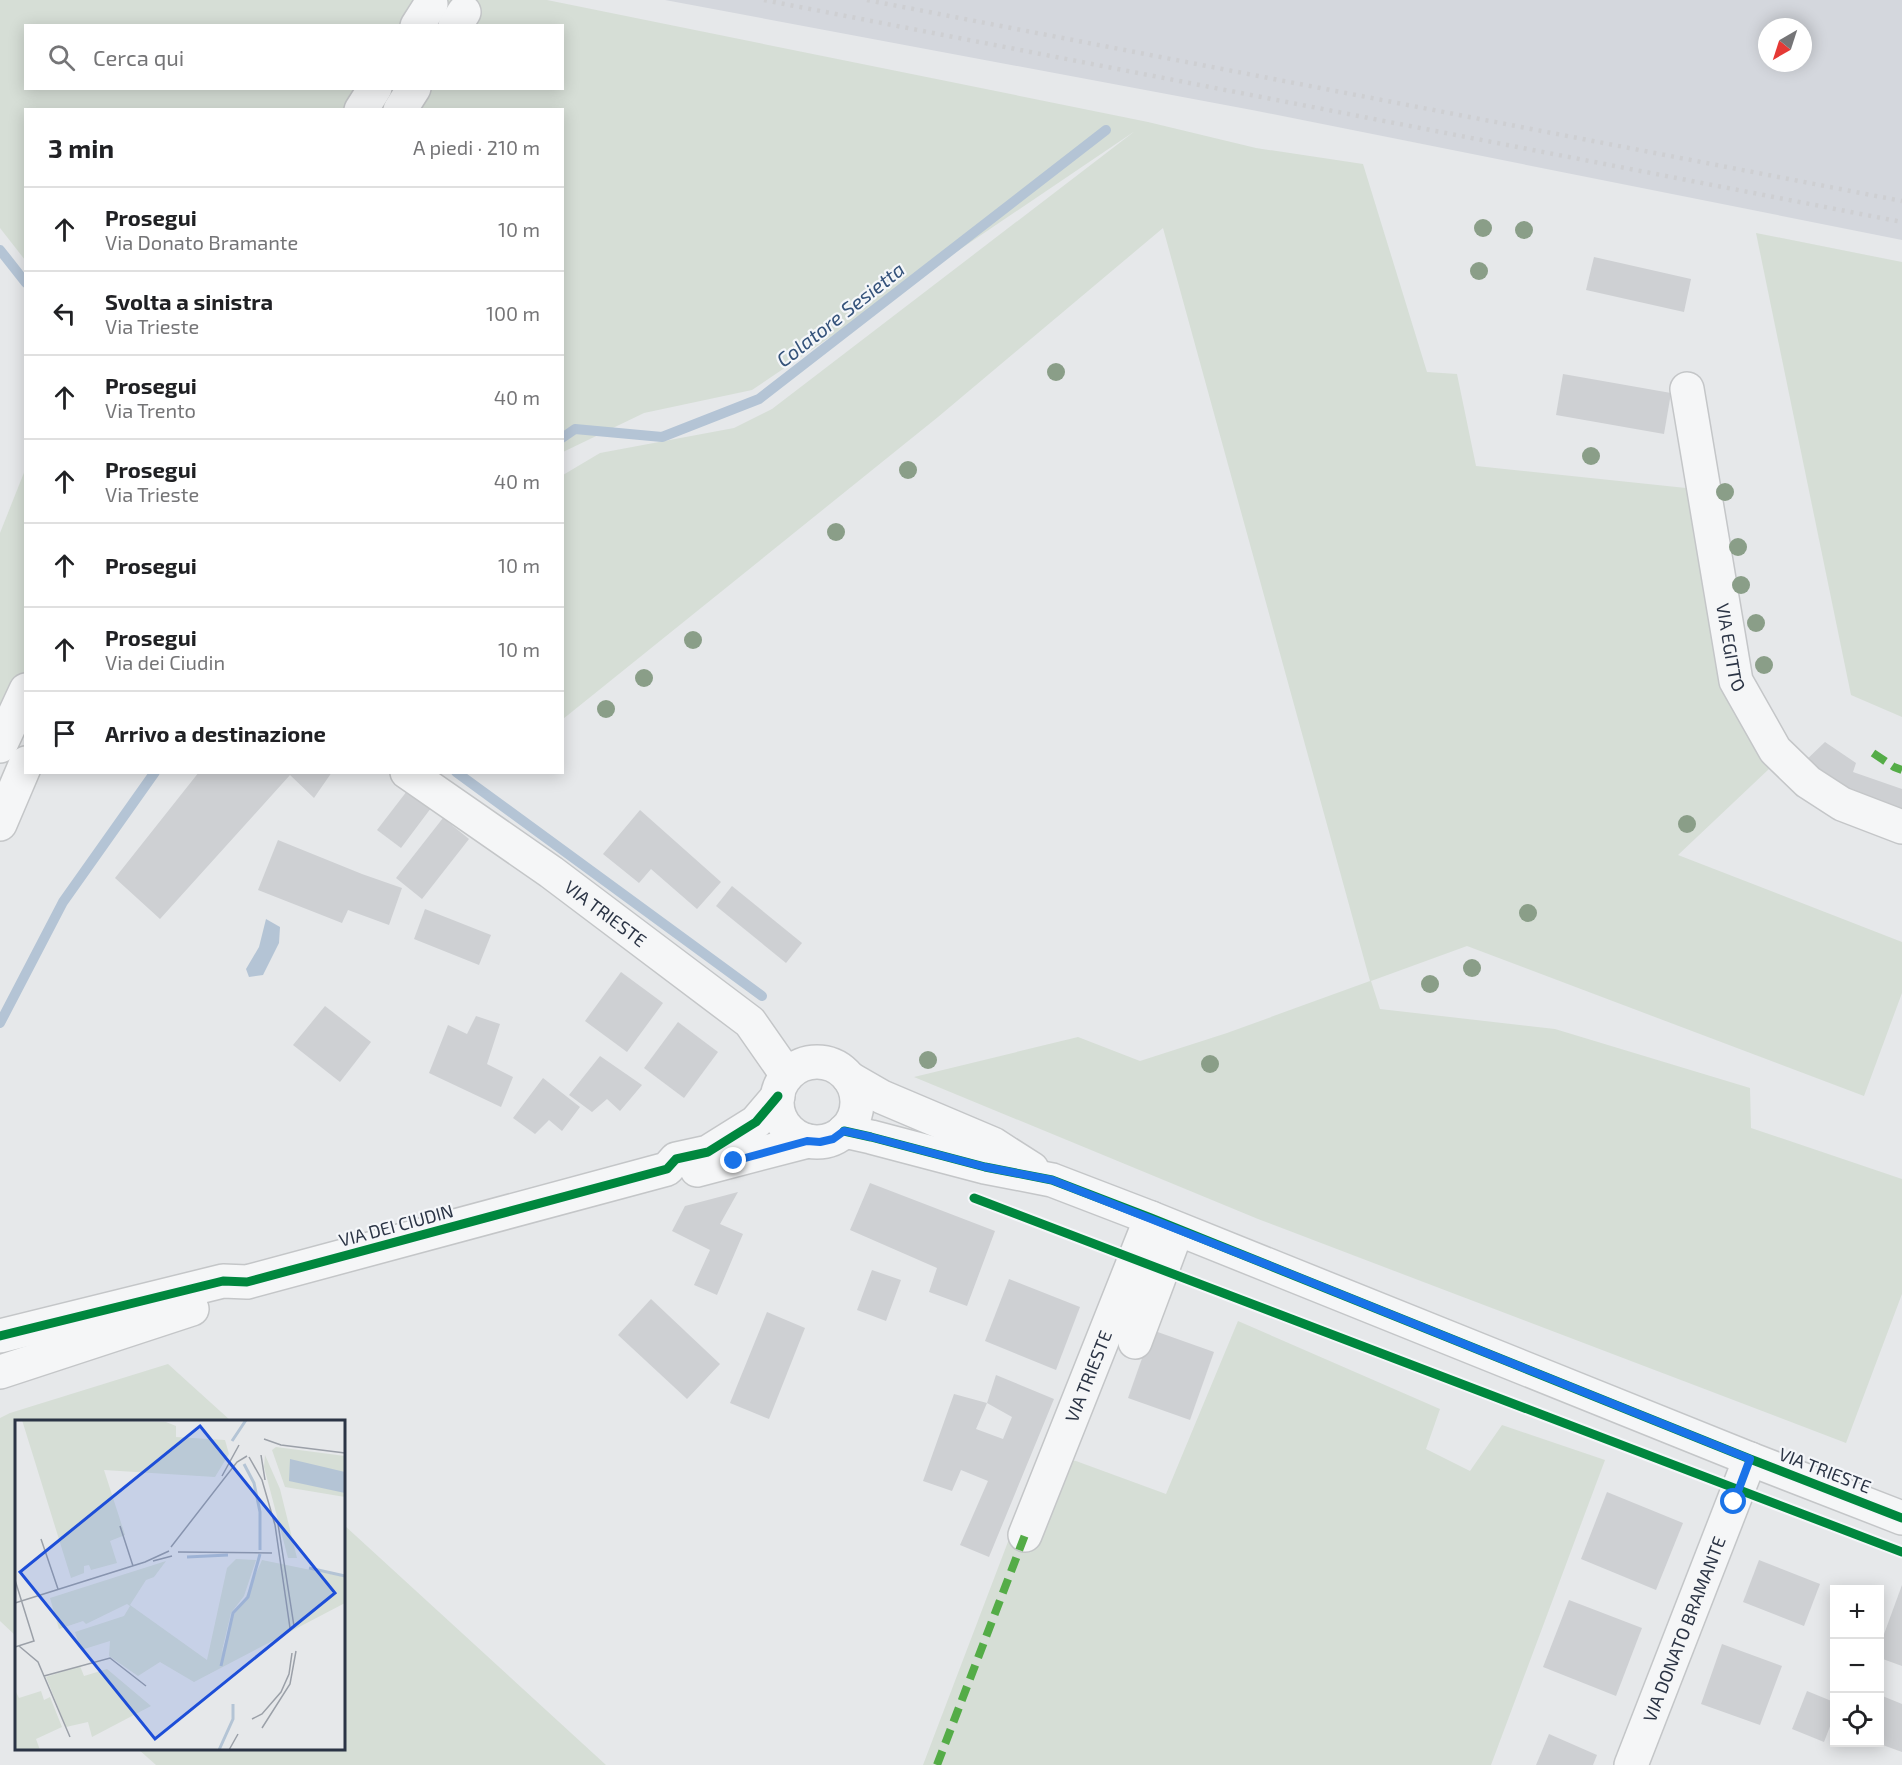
<!DOCTYPE html>
<html lang="it">
<head>
<meta charset="utf-8">
<style>
  body { margin:0; font-family:"Exo 2",sans-serif; background:#f2f2f2; color:#202124 }
  .controls { position:absolute; right:18px; bottom:18px; display:grid; overflow:hidden; border-radius:0px; box-shadow:0 3px 15px #0003 }
  .controls button { width:54px; height:54px; display:grid; place-items:center; padding:0; border:0; border-bottom:2px solid #e0e0e0; background:#fff; color:#202124; font:30px sans-serif }
  .compass { position:absolute; left:1758px; top:18px; width:54px; height:54px; border-radius:50%; background:#fff; box-shadow:0 3px 15px #0003; rotate:219deg }
  .stop { position:absolute; width:18px; height:18px; margin:-14px; border:4px solid #1a73e8; border-radius:50%; background:#fff }
  .stop.end { background:#1a73e8; border-color:#fff; box-shadow:0 2px 6px #0008 }
  .list { margin:0; padding:0; list-style:none }
  h2 { display:flex; justify-content:space-between; align-items:center; height:78px; margin:0; padding:0 24px; font-size:26px }
  h2 small { font-size:20px; font-weight:400; color:#757577 }
  .list li { display:grid; grid-template-columns:39px 1fr auto; gap:18px; align-items:center; box-sizing:border-box; height:84px; padding:0 24px; border-top:2px solid #e0e0e0 }
  .list b { display:block; font-size:22px; white-space:nowrap }
  .list p { margin:0; font-size:20px; white-space:nowrap; color:#757577 }
  .list em { font-size:20px; font-style:normal; color:#757577 }
  .icon { flex:none; width:33px; height:33px; fill:none; stroke:currentColor; stroke-width:2; stroke-linecap:round; stroke-linejoin:round }
  .map { position:relative; flex:none; width:1902px; height:1765px; overflow:hidden }
  .search { position:absolute; background:#fff; box-shadow:0 3px 15px #0003; left:24px; top:24px; width:540px; height:66px; display:flex; align-items:center; gap:15px; box-sizing:border-box; padding:0 21px; border-radius:0px; color:#757577; font-size:22px }
  .panel { position:absolute; background:#fff; box-shadow:0 3px 15px #0003; left:24px; top:108px; width:540px; height:666px; border-radius:0px }
  .map>svg:first-child { display:block }
  .built { fill:#d4d7dd; fill-rule:evenodd }
  .green { fill:#d6ded6; fill-rule:evenodd }
  .water { fill:#b4c4d5 }
  .lines { fill:none; stroke-linecap:round; stroke-linejoin:round }
  .stream { stroke:#b4c4d5; stroke-width:10 }
  .building { fill:#ced0d3 }
  .minor-casing { stroke:#c4c6c8; stroke-width:36 }
  .minor { stroke:#f5f6f7; stroke-width:33 }
  .rail { stroke:#cecfd2; stroke-width:4.5; stroke-dasharray:3 6; stroke-linecap:butt }
  .quiet { stroke:#54ac47; stroke-width:8; stroke-dasharray:15 8; stroke-linecap:butt }
  .cycleway-casing { stroke:#f4f6f9; stroke-width:13 }
  .cycleway { stroke:#00873e; stroke-width:9 }
  .tree { fill:#8a9e88 }
  .route { stroke:#1a73e8; stroke-width:8 }
  .labels { text-anchor:middle; dominant-baseline:central; stroke-width:4.5; stroke-linejoin:round; paint-order:stroke }
  .street-label { font-size:18px; fill:#2b3445; stroke:#f4f6f9 }
  .water-label { font-size:20px; font-style:italic; fill:#34527a; stroke:#f4f6f9 }
  .inset-river { fill:none; stroke:#b4c4d5; stroke-width:3 }
  .inset-road { fill:none; stroke:#9ba0a8; stroke-width:1.5 }
  .view { fill:#1d4ed8; fill-opacity:0.15; stroke:#1d4ed8; stroke-width:3 }
  .inset-edge { fill:none; stroke:#2b3445; stroke-width:3 }
</style>
</head>
<body>
<div class="map">
<svg width="1902" height="1765" viewBox="0 0 1902 1765">
  <rect width="100%" height="100%" fill="#e6e8ea"/>
  <path class="built" d="M665,0h1237v240l-650,-130zM1767,27h36v36h-36z"/>
  <g class="green">
    <path d="M0,0h547l601,122 108,26 107,16 64,208 30,2 19,92 210,22 33,196 51,84 -92,87 224,87v51l-38,103 -397,-150 -96,35 9,28 175,20 195,59 1,40 151,51v115l-56,149 -588,-224 -344,-142 164,-40 62,24 87,-28 143,-52 -207,-753 -225,189 -375,302v-244l37,-22 134,-25 38,-19 363,-278 -383,259 -108,23 -81,39 -1,-342h-536l-1,150 -25,-32zM26,26h536v62h-536z"/>
    <path d="M1756,233l146,29v455l-51,-22z"/>
    <path d="M25,470v205l-25,57v-199z"/>
    <path d="M1238,1321l202,88 -14,40 44,22 32,-46 103,35 -114,305h-568l118,-310 35,6 90,33z"/>
    <path d="M168,1364l63,57 -215,1v214l-16,-15v-203l10,-5z"/>
    <path d="M344,1525l262,240h-450l-18,-16 206,-1z"/>
  </g>
  <path class="water" d="M266,919l14,8 -1,16 -16,32 -14,2 -3,-8 13,-22z"/>
  <g class="lines">
    <g class="stream">
      <path d="M0,250l26,33"/>
      <path d="M562,438l13,-9 87,8 97,-38 347,-269"/>
      <path d="M456,772l306,224"/>
      <path d="M0,1023l63,-121 92,-130"/>
    </g>
  </g>
  <g class="building">
    <path d="M1594,257l97,22 -7,33 -98,-22z"/>
    <path d="M1563,374l108,19 -7,41 -108,-19z"/>
    <path d="M1825,742l31,21 -3,9 49,17v28l-101,-52z"/>
    <path d="M199,772h133l-18,26 -24,-23 -130,144 -45,-41z"/>
    <path d="M407,791l24,17 -30,40 -24,-18z"/>
    <path d="M640,810l81,72 -24,27 -46,-40 -12,14 -36,-29z"/>
    <path d="M443,818l26,21 -47,60 -26,-21z"/>
    <path d="M278,840l84,34 40,14 -13,37 -41,-15 -6,13 -84,-33z"/>
    <path d="M732,886l70,57 -16,20 -70,-57z"/>
    <path d="M425,909l66,26 -12,30 -65,-26z"/>
    <path d="M621,972l42,31 -36,49 -42,-31z"/>
    <path d="M325,1006l46,36 -31,40 -47,-37z"/>
    <path d="M476,1016l24,8 -13,40 26,13 -12,30 -72,-34 19,-48 19,9z"/>
    <path d="M678,1022l40,30 -34,46 -40,-30z"/>
    <path d="M600,1056l42,29 -22,26 -13,-12 -15,13 -23,-17z"/>
    <path d="M543,1078l37,29 -18,24 -13,-11 -14,14 -22,-16z"/>
    <path d="M870,1183l125,48 -28,75 -38,-14 8,-24 -87,-38z"/>
    <path d="M738,1192l-18,32 23,10 -26,61 -23,-10 16,-35 -38,-19 13,-25z"/>
    <path d="M872,1270l29,10 -15,41 -29,-11z"/>
    <path d="M1009,1279l71,28 -24,63 -71,-29z"/>
    <path d="M651,1299l69,65 -33,35 -69,-64z"/>
    <path d="M767,1312l38,16 -36,91 -39,-16z"/>
    <path d="M1152,1330l62,22 -24,68 -62,-22z"/>
    <path d="M996,1375l58,24 -65,158 -29,-12 28,-64 -27,-11 -9,21 -29,-10 31,-87 33,9 -11,26 27,10 9,-22 -25,-14z"/>
    <path d="M1607,1492l76,31 -27,67 -75,-31z"/>
    <path d="M1759,1560l61,24 -16,42 -61,-24z"/>
    <path d="M1902,1585v81l-22,-8v-13z"/>
    <path d="M1569,1600l73,28 -26,68 -73,-29z"/>
    <path d="M1722,1644l60,22 -22,59 -59,-21z"/>
    <path d="M1807,1691l27,11v14l-10,26 -32,-13z"/>
    <path d="M1880,1695l22,9v48l-22,-8z"/>
    <path d="M1549,1734l48,21 -4,10h-57z"/>
  </g>
  <g class="lines">
    <defs>
      <g id="minor">
        <path d="M417,26l14,-22"/>
        <path d="M455,26l9,-14"/>
        <path d="M361,110l14,-22"/>
        <path d="M400,110l14,-22"/>
        <path id="s1" d="M1687,389l49,292 39,69 33,32 34,22 60,23"/>
        <path d="M0,746l26,-56"/>
        <path id="s2" d="M407,772l144,100 199,150 37,53"/>
        <path d="M0,824l26,-61"/>
        <circle cx="817" cy="1102" r="40"/>
        <path d="M849,1078l33,19 111,47 39,25"/>
        <path d="M844,1131l27,6 114,30 67,13 99,38 599,241 152,59"/>
        <path d="M697,1170l111,-29"/>
        <path d="M0,1336l223,-55 24,1 420,-113 9,-10 32,-7 48,-30 22,-26"/>
        <path d="M1135,1342l42,-112"/>
        <path d="M0,1372l192,-63"/>
        <path id="s3" d="M1025,1535l126,-317"/>
        <path id="s4" d="M1631,1765l119,-306"/>
      </g>
    </defs>
    <use href="#minor" class="minor-casing"/>
    <use href="#minor" class="minor"/>
    <g class="rail">
      <path d="M764,0l1138,222"/>
      <path d="M867,0l1035,201"/>
    </g>
    <g class="quiet">
      <path d="M1873,753l21,14 8,3"/>
      <path d="M937,1765l88,-230"/>
    </g>
    <defs>
      <g id="cycleway">
        <path d="M844,1131l27,6 114,30 67,13 99,38 599,241 152,59"/>
        <path d="M974,1198l928,354"/>
        <path d="M0,1336l223,-55 24,1 420,-113 9,-10 32,-7 48,-30 22,-26"/>
      </g>
    </defs>
    <use href="#cycleway" class="cycleway-casing"/>
    <use href="#cycleway" class="cycleway"/>
  </g>
  <g class="tree">
    <circle cx="1483" cy="228" r="9"/>
    <circle cx="1524" cy="230" r="9"/>
    <circle cx="1479" cy="271" r="9"/>
    <circle cx="1056" cy="372" r="9"/>
    <circle cx="1591" cy="456" r="9"/>
    <circle cx="908" cy="470" r="9"/>
    <circle cx="1725" cy="492" r="9"/>
    <circle cx="836" cy="532" r="9"/>
    <circle cx="1738" cy="547" r="9"/>
    <circle cx="1741" cy="585" r="9"/>
    <circle cx="1756" cy="623" r="9"/>
    <circle cx="693" cy="640" r="9"/>
    <circle cx="1764" cy="665" r="9"/>
    <circle cx="644" cy="678" r="9"/>
    <circle cx="606" cy="709" r="9"/>
    <circle cx="1687" cy="824" r="9"/>
    <circle cx="1528" cy="913" r="9"/>
    <circle cx="1472" cy="968" r="9"/>
    <circle cx="1430" cy="984" r="9"/>
    <circle cx="928" cy="1060" r="9"/>
    <circle cx="1210" cy="1064" r="9"/>
  </g>
  <g class="lines">
    <path class="route" d="M734,1161l73,-20 13,1 13,-3 11,-8 27,6 114,30 67,13 216,85 482,194 -16,43"/>
  </g>
  <g class="labels">
    <g class="street-label">
      <text stroke="none"><textPath href="#s1" startOffset="262">VIA EGITTO</textPath></text>
      <text stroke="none"><textPath href="#s2" startOffset="244">VIA TRIESTE</textPath></text>
      <text transform="translate(396 1225) rotate(-15)">VIA DEI CIUDIN</text>
      <text stroke="none"><textPath href="#s3" startOffset="171">VIA TRIESTE</textPath></text>
      <text transform="translate(1825 1470) rotate(21)">VIA TRIESTE</text>
      <text stroke="none"><textPath href="#s4" startOffset="146">VIA DONATO BRAMANTE</textPath></text>
    </g>
    <g class="water-label">
      <text transform="translate(840 314) rotate(-38)">Colatore Sesietta</text>
    </g>
  </g>
  <g transform="translate(15 1420)">
    <rect width="330" height="330" fill="#e6e8ea"/>
    <path d="M7,0l144,2 10,4v11l49,3 4,14 -14,23 -111,-7 21,65 -15,6 7,22 -26,7 -2,-5 -5,1v7l-13,5zM261,27l69,9v41l-60,-10 -13,-37zM250,35l15,34 17,69h-9l-24,-91zM221,139l20,1 -12,36 -13,17 -10,42 13,-41 9,-11 19,-43 83,17v26l-151,79 -34,-20 -22,14 -29,-20 1,-15 -29,9 -6,-18 49,-16 6,-10 -3,-2 -41,20 -3,-3 -24,8 -9,-31 116,-37 -12,16 -8,3 -16,25 77,55 20,-92zM65,246l4,10 23,-7 44,37 -59,31 -4,-15 -22,5 -20,-50zM0,270l4,8 22,-7 3,9 6,-3 12,30 -26,12 4,11h-25z" fill="#d6ded6"/>
    <path d="M275,39l55,13v21l-56,-12z" fill="#b4c4d5"/>
    <path class="inset-river" d="M217,21l14,-21M229,44l10,19 6,29v38M172,137l41,-2M294,148l36,8M206,246l12,-53 15,-16 12,-43M204,330l14,-31v-15"/>
    <path class="inset-road" d="M249,19l17,6 64,8M246,35l4,25M234,37l13,23 13,45 15,103M207,56l17,-31M263,104l16,102M105,106l13,40M26,119l17,50M156,127l66,-85 10,-6M163,132l94,1M138,141l19,-5M0,160l19,61 -19,6M0,183l130,-41 24,-11M4,226l19,16 32,75M29,256l66,-18 36,28M237,299l10,-5 19,-22 8,-18 3,-21M247,308l28,-44 6,-33M214,330l9,-16"/>
    <path class="view" d="M185,6l135,167 -180,146 -135,-167z"/>
    <rect width="330" height="330" class="inset-edge"/>
  </g>
</svg>
<div class="controls">
<button>+</button>
<button>−</button>
<button><svg class="icon" aria-label="locate" viewBox="0 0 24 24"><circle cx="12" cy="12" r="6"/><path d="M12 2v4M12 18v4M2 12h4M18 12h4"/></svg></button>
</div>
<svg class="compass" viewBox="-18 -18 36 36"><path d="M0-13l5 13h-10z" fill="#e53935"/><path d="M0 13l5-13h-10z" fill="#757577"/></svg>
<div class="stop" style="left:1734px;top:1502px"></div>
<div class="stop end" style="left:734px;top:1161px"></div>
<div class="search"><svg class="icon" aria-label="search" viewBox="0 0 24 24"><circle cx="10" cy="10" r="6"/><path d="M15 15l6 6"/></svg>Cerca qui</div>
<section class="panel">
<h2>3 min<small>A piedi · 210 m</small></h2>
<ul class="list">
<li><svg class="icon" aria-label="ahead" viewBox="0 0 24 24"><path d="M12 20V5M6 11l6-6 6 6"/></svg><div><b>Prosegui</b><p>Via Donato Bramante</p></div><em>10 m</em></li>
<li><svg class="icon" aria-label="left" viewBox="0 0 24 24"><path d="M17 20v-9H6M10 6l-5 5 5 5"/></svg><div><b>Svolta a sinistra</b><p>Via Trieste</p></div><em>100 m</em></li>
<li><svg class="icon" aria-label="ahead" viewBox="0 0 24 24"><path d="M12 20V5M6 11l6-6 6 6"/></svg><div><b>Prosegui</b><p>Via Trento</p></div><em>40 m</em></li>
<li><svg class="icon" aria-label="ahead" viewBox="0 0 24 24"><path d="M12 20V5M6 11l6-6 6 6"/></svg><div><b>Prosegui</b><p>Via Trieste</p></div><em>40 m</em></li>
<li><svg class="icon" aria-label="ahead" viewBox="0 0 24 24"><path d="M12 20V5M6 11l6-6 6 6"/></svg><div><b>Prosegui</b></div><em>10 m</em></li>
<li><svg class="icon" aria-label="ahead" viewBox="0 0 24 24"><path d="M12 20V5M6 11l6-6 6 6"/></svg><div><b>Prosegui</b><p>Via dei Ciudin</p></div><em>10 m</em></li>
<li><svg class="icon" aria-label="arrive" viewBox="0 0 24 24"><path d="M6 21V4h12l-3 4 3 4H6"/></svg><div><b>Arrivo a destinazione</b></div></li>
</ul>
</section>
</div>
</body>
</html>
